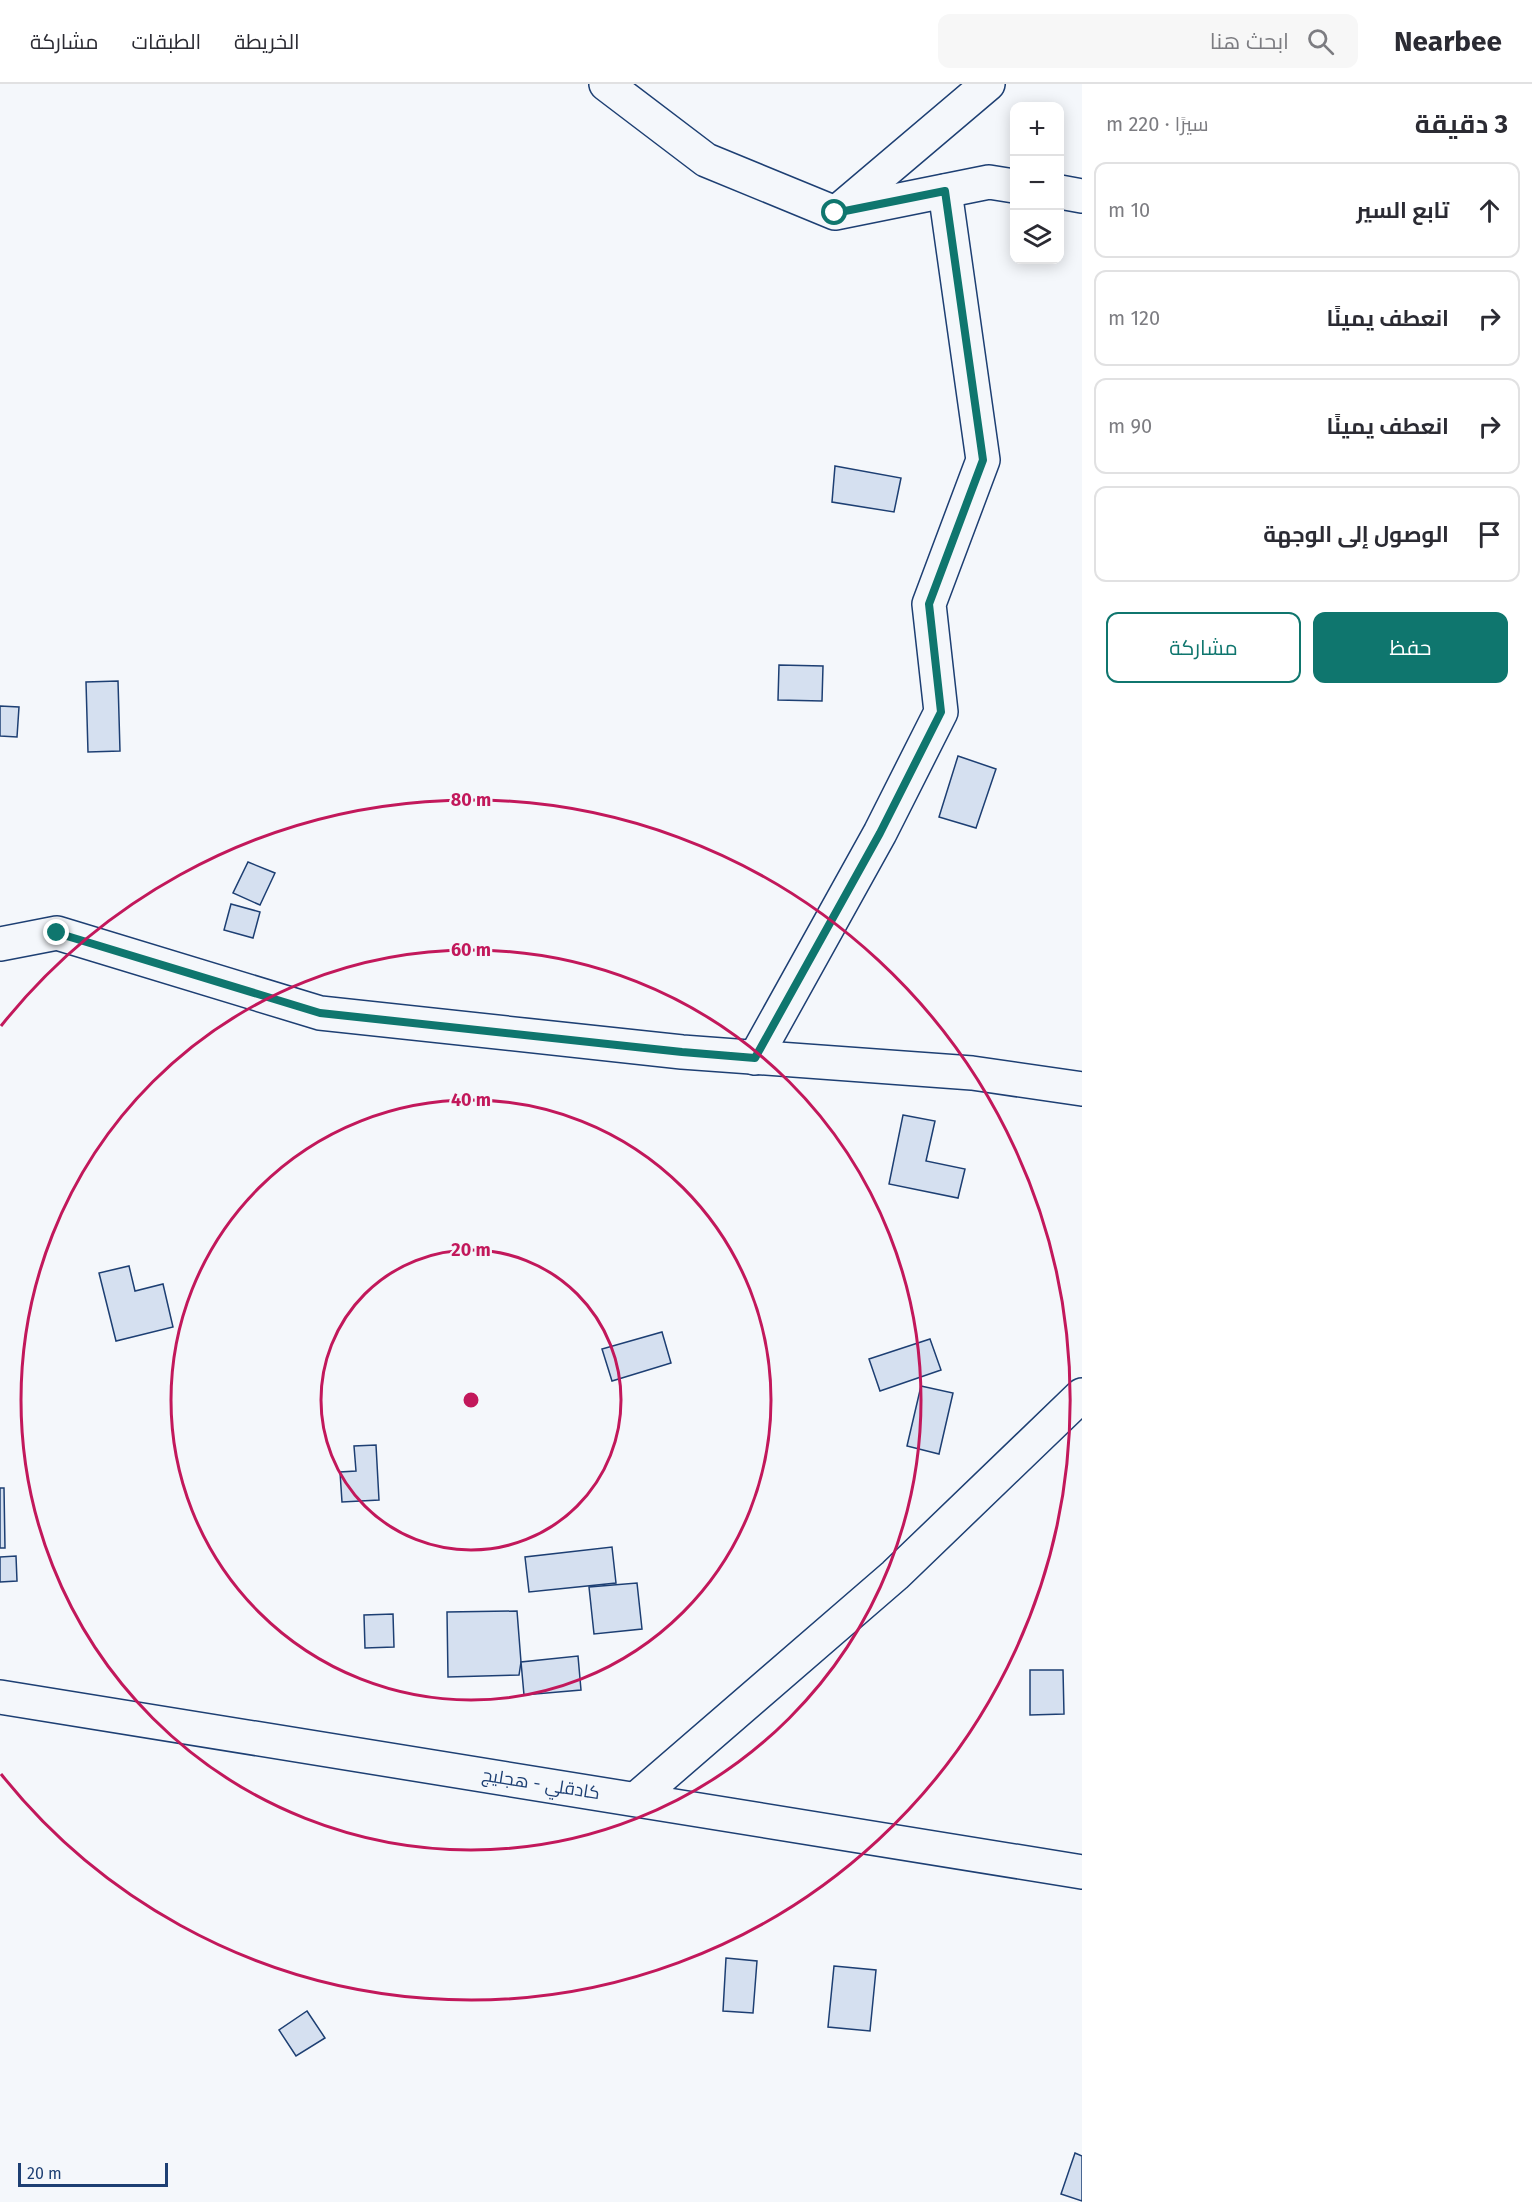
<!DOCTYPE html>
<html lang="ar">
<head>
<meta charset="utf-8">
<style>
  body { margin:0; font-family:"Fira Sans",Cairo,sans-serif; background:#f7f7f7; color:#2b2b33; direction:rtl }
  .controls { position:absolute; right:18px; top:18px; display:grid; overflow:hidden; border-radius:12px; box-shadow:0 3px 15px #0003 }
  .controls button { width:54px; height:54px; display:grid; place-items:center; padding:0; border:0; border-bottom:2px solid #e1e1e2; background:#fff; color:#2b2b33; font:30px sans-serif }
  .scale { position:absolute; left:18px; bottom:15px; width:150px; box-sizing:border-box; padding-left:6px; border:3px solid #1d3f73; border-top:0; font-size:16px; line-height:21px; white-space:nowrap; color:#1d3f73; -webkit-text-stroke:4px #f4f7fb; paint-order:stroke }
  .stop { position:absolute; width:18px; height:18px; margin:-14px; border:4px solid #0f766e; border-radius:50%; background:#fff }
  .stop.end { background:#0f766e; border-color:#fff; box-shadow:0 2px 6px #0008 }
  .list { margin:0; padding:0; list-style:none }
  h2 { display:flex; justify-content:space-between; align-items:center; height:78px; margin:0; padding:0 24px; font-size:26px }
  h2 small { font-size:20px; font-weight:400; color:#7c7c81 }
  .list li { display:grid; grid-template-columns:39px 1fr auto; gap:18px; align-items:center; box-sizing:border-box; height:96px; margin:0 12px 12px; padding:0 12px; border:2px solid #e1e1e2; border-radius:12px }
  .list b { display:block; font-size:22px; white-space:nowrap }
  .list em { font-size:20px; font-style:normal; color:#7c7c81 }
  .actions { display:flex; gap:12px; padding:18px 24px }
  .actions a { flex:1; padding:14px 0; border:2px solid #0f766e; border-radius:12px; text-align:center; font-size:21px; color:#0f766e }
  .actions .main { background:#0f766e; color:#fff }
  .icon { flex:none; width:33px; height:33px; fill:none; stroke:currentColor; stroke-width:2; stroke-linecap:round; stroke-linejoin:round }
  .map { position:relative; flex:none; width:1082px; height:2118px; overflow:hidden; direction:ltr }
  header { display:flex; align-items:center; gap:36px; box-sizing:border-box; height:84px; padding:0 30px; background:#fff; border-bottom:2px solid #e1e1e2 }
  header strong { font-size:28px }
  nav { display:flex; gap:33px; margin-inline-start:auto; font-size:21px }
  .search { width:420px; height:54px; background:#f7f7f7; display:flex; align-items:center; gap:15px; box-sizing:border-box; padding:0 21px; border-radius:12px; color:#7c7c81; font-size:22px }
  main { display:flex }
  aside { flex:1; background:#fff }
  .map>svg:first-child { display:block }
  .building { fill:#d5e0f0; stroke:#1d3f73; stroke-width:1.5 }
  .lines { fill:none; stroke-linecap:round; stroke-linejoin:round }
  .street-casing { stroke:#1d3f73; stroke-width:36 }
  .secondary-casing { stroke:#1d3f73; stroke-width:36 }
  .street { stroke:#f4f7fb; stroke-width:33 }
  .secondary { stroke:#f4f7fb; stroke-width:33 }
  .route { stroke:#0f766e; stroke-width:8 }
  .ring { fill:none; stroke:#c2185b; stroke-width:3 }
  .labels { text-anchor:middle; dominant-baseline:central; stroke-width:4.5; stroke-linejoin:round; paint-order:stroke }
  .street-label { font-size:18px; fill:#1d3f73; stroke:#f4f7fb }
  .centre { fill:#c2185b; stroke:#f4f7fb; stroke-width:3 }
  .ring-label { font-size:18px; text-anchor:middle; font-weight:bold; fill:#c2185b; stroke:#f4f7fb; stroke-width:4.5; stroke-linejoin:round; paint-order:stroke }
</style>
</head>
<body>
<header>
<strong>Nearbee</strong>
<div class="search"><svg class="icon" aria-label="search" viewBox="0 0 24 24"><circle cx="10" cy="10" r="6"/><path d="M15 15l6 6"/></svg>ابحث هنا</div>
<nav><a>الخريطة</a><a>الطبقات</a><a>مشاركة</a></nav>
</header>
<main>
<aside>
<h2>3 دقيقة<small>سيرًا · 220 m</small></h2>
<ul class="list">
<li><svg class="icon" aria-label="ahead" viewBox="0 0 24 24"><path d="M12 20V5M6 11l6-6 6 6"/></svg><div><b>تابع السير</b></div><em>10 m</em></li>
<li><svg class="icon" aria-label="right" viewBox="0 0 24 24"><path d="M7 20v-9h11M14 6l5 5-5 5"/></svg><div><b>انعطف يمينًا</b></div><em>120 m</em></li>
<li><svg class="icon" aria-label="right" viewBox="0 0 24 24"><path d="M7 20v-9h11M14 6l5 5-5 5"/></svg><div><b>انعطف يمينًا</b></div><em>90 m</em></li>
<li><svg class="icon" aria-label="arrive" viewBox="0 0 24 24"><path d="M6 21V4h12l-3 4 3 4H6"/></svg><div><b>الوصول إلى الوجهة</b></div></li>
</ul>
<div class="actions"><a class="main">حفظ</a><a>مشاركة</a></div>
</aside>
<div class="map">
<svg width="1082" height="2118" viewBox="0 0 1082 2118">
  <rect width="100%" height="100%" fill="#f4f7fb"/>
  <g class="building">
    <path d="M835,382l66,12 -7,34 -62,-10z"/>
    <path d="M779,581l44,1 -1,35 -44,-1z"/>
    <path d="M118,597l2,70 -32,1 -2,-70z"/>
    <path d="M0,622l19,1 -2,30 -17,-1z"/>
    <path d="M958,672l38,13 -20,59 -37,-11z"/>
    <path d="M248,778l27,11 -15,32 -27,-12z"/>
    <path d="M231,820l29,8 -7,26 -29,-8z"/>
    <path d="M903,1031l32,6 -9,40 39,8 -7,29 -69,-14z"/>
    <path d="M129,1182l6,25 28,-7 10,43 -57,14 -17,-68z"/>
    <path d="M662,1248l9,31 -59,18 -10,-32z"/>
    <path d="M930,1255l11,31 -61,21 -11,-32z"/>
    <path d="M921,1302l32,7 -14,61 -32,-8z"/>
    <path d="M376,1361l3,55 -37,2 -2,-30 16,-1 -2,-25z"/>
    <path d="M0,1404h4l1,60h-5z"/>
    <path d="M612,1463l4,36 -87,9 -4,-35z"/>
    <path d="M16,1472l1,25 -17,1v-25z"/>
    <path d="M637,1499l5,46 -48,5 -5,-47z"/>
    <path d="M517,1527l4,51 -2,13 -71,2 -1,-65z"/>
    <path d="M393,1530l1,33 -29,1 -1,-33z"/>
    <path d="M578,1572l3,34 -57,5 -3,-33z"/>
    <path d="M1030,1586h33l1,44 -34,1z"/>
    <path d="M726,1874l31,3 -4,52 -30,-2z"/>
    <path d="M834,1882l42,4 -6,61 -42,-4z"/>
    <path d="M307,1927l18,27 -29,18 -17,-26z"/>
    <path d="M1075,2069l7,3v45l-21,-7z"/>
  </g>
  <g class="lines">
    <defs>
      <g id="street">
        <path d="M606,0l100,76 129,53 154,-31 25,4"/>
        <path d="M1060,108l22,4"/>
        <path d="M837,128l151,-128"/>
        <path d="M0,860l57,-11 263,80 362,39 290,21 110,16"/>
        <path d="M755,974l125,-225 61,-121 -12,-108 54,-144 -38,-269"/>
        <path d="M636,1715l259,-224 187,-180"/>
      </g>
      <path id="secondary" d="M0,1613l1082,175"/>
    </defs>
    <use href="#street" class="street-casing"/>
    <use href="#secondary" class="secondary-casing"/>
    <use href="#street" class="street"/>
    <use href="#secondary" class="secondary"/>
  </g>
  <g class="lines">
    <path class="route" d="M57,849l263,80 362,39 73,6 125,-225 61,-121 -12,-108 54,-144 -38,-269 -110,22"/>
  </g>
  <g class="ring">
    <circle cx="471" cy="1316" r="150"/>
    <circle cx="471" cy="1316" r="300"/>
    <circle cx="471" cy="1316" r="450"/>
    <path d="M1 942A600 600 0 1 1 1 1690"/>
  </g>
  <g class="labels">
    <g class="street-label">
      <text transform="translate(541 1700) rotate(9)">كادقلي - هجليج</text>
    </g>
  </g>
  <circle cx="471" cy="1316" r="9" class="centre"/>
  <g class="ring-label">
    <text x="471" y="722">80 m</text>
    <text x="471" y="872">60 m</text>
    <text x="471" y="1022">40 m</text>
    <text x="471" y="1172">20 m</text>
  </g>
</svg>
<div class="controls">
<button>+</button>
<button>−</button>
<button><svg class="icon" aria-label="layers" viewBox="0 0 24 24"><path d="M12 4l9 5-9 5-9-5zM3 14l9 5 9-5"/></svg></button>
</div>
<div class="scale">20 m</div>
<div class="stop" style="left:835px;top:129px"></div>
<div class="stop end" style="left:57px;top:849px"></div>
</div>
</main>
</body>
</html>
